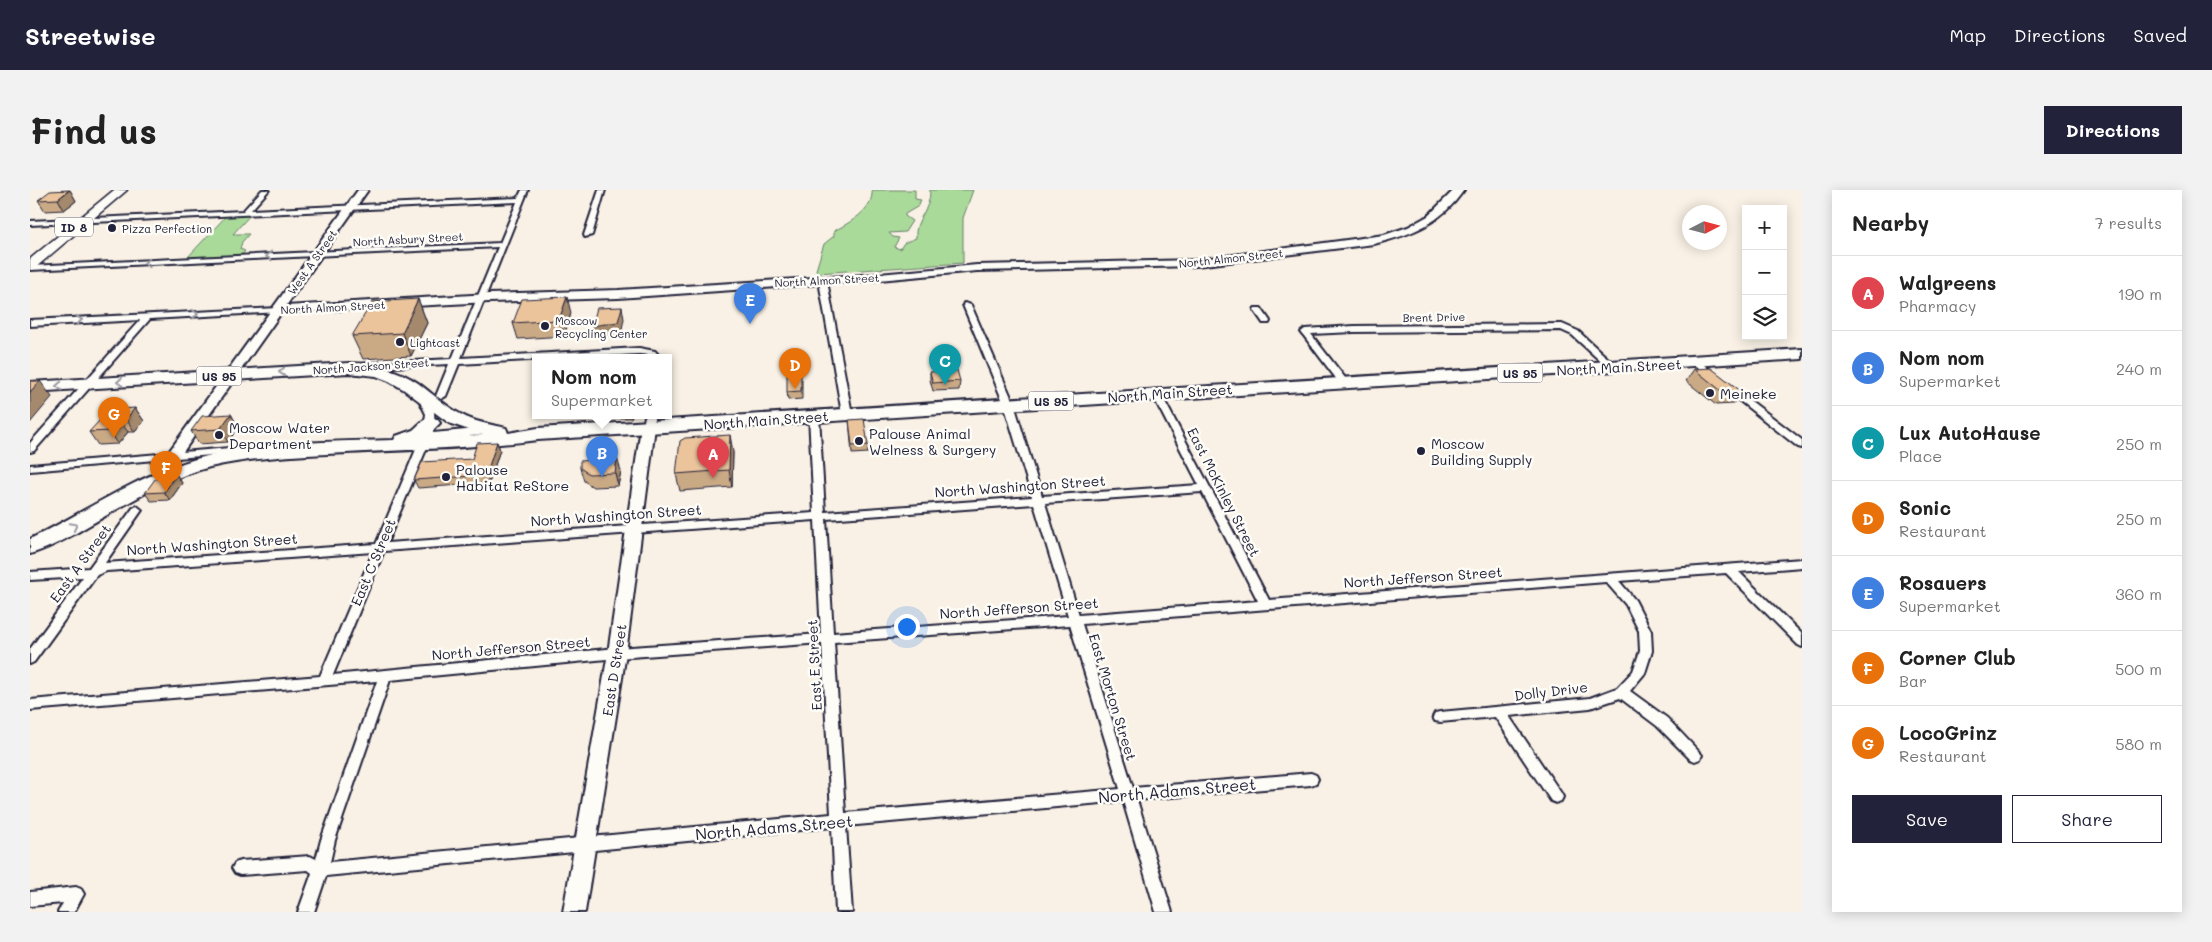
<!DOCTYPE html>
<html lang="en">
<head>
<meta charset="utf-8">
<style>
  body { margin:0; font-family:Mali,sans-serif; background:#f2f2f2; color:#222 }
  .controls { position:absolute; right:15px; top:15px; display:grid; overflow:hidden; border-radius:0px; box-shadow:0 2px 12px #0003 }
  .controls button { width:45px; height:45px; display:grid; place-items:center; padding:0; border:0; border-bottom:1px solid #e0e0e0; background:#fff; color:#222; font:25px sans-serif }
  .compass { position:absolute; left:1652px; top:15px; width:45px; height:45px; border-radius:50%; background:#fff; box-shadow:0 2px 12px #0003; rotate:84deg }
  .you { position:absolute; left:876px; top:436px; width:18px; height:18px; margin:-12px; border:4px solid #fff; border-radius:50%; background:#1a73e8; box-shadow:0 0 0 8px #1a73e833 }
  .badge { display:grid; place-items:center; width:32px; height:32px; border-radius:50%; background:#22223b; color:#fff; font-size:16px; font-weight:700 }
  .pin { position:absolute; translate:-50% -41px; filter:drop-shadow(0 1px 2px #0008) }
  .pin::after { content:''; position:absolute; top:26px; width:18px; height:15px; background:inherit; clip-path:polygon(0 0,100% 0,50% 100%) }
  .popup { position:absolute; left:502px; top:164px; width:140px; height:65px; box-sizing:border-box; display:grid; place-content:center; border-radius:0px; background:#fff; filter:drop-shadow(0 1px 4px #0005); font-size:16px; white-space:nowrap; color:#767676 }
  .popup b { font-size:19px; color:#222 }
  .popup::after { content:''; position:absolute; left:50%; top:100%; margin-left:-10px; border:10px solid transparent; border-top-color:#fff }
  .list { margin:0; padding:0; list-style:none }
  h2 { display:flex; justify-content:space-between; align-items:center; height:65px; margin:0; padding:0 20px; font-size:21px }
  h2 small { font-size:16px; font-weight:400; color:#767676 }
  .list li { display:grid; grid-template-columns:32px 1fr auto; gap:15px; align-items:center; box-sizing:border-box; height:75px; padding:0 20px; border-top:1px solid #e0e0e0 }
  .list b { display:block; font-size:19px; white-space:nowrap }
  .list p { margin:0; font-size:16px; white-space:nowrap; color:#767676 }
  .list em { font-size:16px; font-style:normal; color:#767676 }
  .actions { display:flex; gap:10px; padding:15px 20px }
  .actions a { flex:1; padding:11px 0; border:1px solid #22223b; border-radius:0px; text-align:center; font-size:18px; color:#22223b }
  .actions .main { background:#22223b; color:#fff }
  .icon { flex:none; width:28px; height:28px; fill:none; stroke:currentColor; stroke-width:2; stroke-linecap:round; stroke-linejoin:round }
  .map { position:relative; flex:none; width:1772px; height:722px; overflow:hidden; border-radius:0px }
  header { display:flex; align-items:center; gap:30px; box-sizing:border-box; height:70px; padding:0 25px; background:#22223b; color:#fff }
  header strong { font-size:24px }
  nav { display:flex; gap:28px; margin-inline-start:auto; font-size:18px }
  .intro { display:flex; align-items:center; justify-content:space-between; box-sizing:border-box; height:120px; padding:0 30px }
  h1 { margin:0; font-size:35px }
  .button { padding:12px 22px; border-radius:0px; background:#22223b; color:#fff; font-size:18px; font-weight:700 }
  main { display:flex; gap:30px; padding:0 30px }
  aside { flex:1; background:#fff; border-radius:0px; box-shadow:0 2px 12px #0003 }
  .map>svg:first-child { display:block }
  .green { fill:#aada99; stroke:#667e6a }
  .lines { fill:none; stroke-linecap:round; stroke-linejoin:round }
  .street-casing { stroke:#22223b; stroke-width:4 }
  .secondary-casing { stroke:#22223b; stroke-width:4 }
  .primary-casing { stroke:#22223b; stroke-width:3 }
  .highway-casing { stroke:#22223b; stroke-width:4 }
  .street { fill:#fdfcf7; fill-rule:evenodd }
  .secondary { fill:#fdfcf7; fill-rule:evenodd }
  .primary { fill:#fdfcf7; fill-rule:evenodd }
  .highway { fill:#fdfcf7; fill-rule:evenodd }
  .wall { fill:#caa985; stroke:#22223b }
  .shaded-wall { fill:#a4896c; stroke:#22223b }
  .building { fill:#ebc49b; stroke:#22223b }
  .oneway { stroke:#9a9aa2 }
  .poi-dot { fill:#22223b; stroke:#fdfcf7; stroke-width:2 }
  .labels { text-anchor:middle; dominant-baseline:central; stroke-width:5; stroke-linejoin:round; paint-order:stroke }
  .far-poi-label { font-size:11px; fill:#22223b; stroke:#fdfcf7; text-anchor:start }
  .far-street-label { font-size:11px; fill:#22223b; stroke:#fdfcf7 }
  .shield { fill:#fdfcf7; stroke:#646373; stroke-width:1 }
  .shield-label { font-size:12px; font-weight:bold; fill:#22223b }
  .street-label { font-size:14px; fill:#22223b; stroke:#fdfcf7 }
  .poi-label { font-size:14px; fill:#22223b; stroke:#fdfcf7; text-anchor:start }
  .near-street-label { font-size:16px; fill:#22223b; stroke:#fdfcf7 }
</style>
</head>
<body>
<header>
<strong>Streetwise</strong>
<nav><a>Map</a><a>Directions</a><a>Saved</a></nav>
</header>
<div class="intro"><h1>Find us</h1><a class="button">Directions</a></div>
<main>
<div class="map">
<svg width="1772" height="722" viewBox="0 0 1772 722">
  <rect width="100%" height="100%" fill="#f9f1e5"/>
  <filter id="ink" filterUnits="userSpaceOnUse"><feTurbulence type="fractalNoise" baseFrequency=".02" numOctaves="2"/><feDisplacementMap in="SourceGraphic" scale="10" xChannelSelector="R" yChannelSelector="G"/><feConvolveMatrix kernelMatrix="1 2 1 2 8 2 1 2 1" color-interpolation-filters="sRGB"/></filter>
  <g filter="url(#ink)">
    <g class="green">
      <path d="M842,0h43v9l6,1 -4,7 -12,7v2l7,5 -7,11 -16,1 4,4 6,1 -5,9 6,2 4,-6 12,-5c-2,-20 15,-26 14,-48h43l-10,28v45l-145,10 -2,-3 8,-26 10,-8v-5c15,-8 40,-21 38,-41z"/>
      <path d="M221,24l-18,20h16l-7,8 -2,7 5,2 -4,5 -54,2 40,-43z"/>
    </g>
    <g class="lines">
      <defs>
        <g id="street">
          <path d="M232,0h7l-18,20 267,-12 4,-8h6l-67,168 178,-10 16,3 6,7h-9l-3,-3 -10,-1 -180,10 -13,32 -5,3 -5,-3 13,-32 -98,5 -1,-2 4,-3 98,-5 46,-112 -468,23v-4l470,-23 17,-41 -487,23v-4l213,-10z"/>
          <path d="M569,0h6l-13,45 -7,2 -1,-2z"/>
          <path d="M790,89l7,2 25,133 -5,3 -5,-3 -23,-133z"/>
          <path d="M934,113l7,2 43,99 28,92 157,-11 -47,-91 2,-2h6l109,208 533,-41v8l-63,5 63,62v13l-4,-2 -72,-72 -107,8 16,19 16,31 1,20 -7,22 -15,18 37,27 35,37 -2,4 -5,2 -5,-2 -33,-33 -37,-28 -30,10 -81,8 52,77 2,4 -2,4 -5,2 -5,-2 -56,-84 -55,5 -5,-1 -2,-4 2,-4 5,-1 150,-14 27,-10 16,-17 7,-20 -1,-20 -13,-26 -20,-23 -524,42 51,164 178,-15 5,2 2,4 -2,4 -5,2 -174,15 35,112h-16l-33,-111 -277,25 6,86h-16l-4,-85 -506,49 -12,36h-16l14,-39 -4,-3 -68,5 -5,-2 -3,-5 3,-5 5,-2 70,-5 6,3 5,-19 56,-159 -347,29v-10l290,-24 53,-124 -266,19 -10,4 -63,87 -4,2v-15l53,-72 -53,3v-8l59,-4 44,-60 4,-2 5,4 -37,53 271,-19 47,-111 3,-19 -9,-18 5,-3c15,6 13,28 11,40l55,-5 5,3 -5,3 -58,6 -43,103 427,-30 -5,-97 5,-3 5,3 6,96 207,-15 -28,-93 -41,-99zM1172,302l56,109 -179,14 -34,-112zM1004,314l34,112 -235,17 -7,-114zM785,330l6,114 -204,14 -284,27 51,-124zM1040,435l50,164 -275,24 -11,-171zM792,453l9,171 -501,48 5,-22 55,-160 227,-22z"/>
          <path d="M248,118h3v4l-131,7 -116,132 -4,1v-9l110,-123 -110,6v-6z"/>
          <path d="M1225,118h6l9,13 -1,2h-6l-9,-13z"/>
          <path d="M1532,134l16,7 37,34v4h-6l-37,-34 -11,-5 -207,2 -43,2 38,49 -5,3 -3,-1 -40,-53 4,-3 49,-3z"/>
          <path d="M1666,169l106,81v8l-4,-1 -105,-83 -1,-2z"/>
          <path d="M615,226h10l-4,13 -3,1 -5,-3z"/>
          <path d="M223,256l5,3 -1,2 -227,20v-6z"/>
          <path d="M46,697l5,2 3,5 -10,18h-16l5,-9 -33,3v-14z"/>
        </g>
        <g id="secondary">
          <path d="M328,0h10l-82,116 203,-12 129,-4 261,-16 98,-9 219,-5 188,-25 24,-8 20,-11 26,-26h10c-24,34 -51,44 -90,54l-178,22 -219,5 -98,9 -261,18 -129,4 -208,11 -103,146h-10l-2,-3 2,-3z"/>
          <path d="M618,233l7,4 -29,226 -41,259h-22l45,-259 33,-226z"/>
        </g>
        <path id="primary" d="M84,0h13l-92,78 -5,1v-10z"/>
        <path id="highway" d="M1772,159v10l-1264,81c-70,9 -141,10 -211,14 -39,2 -79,4 -117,13 -44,11 -83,37 -122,59 -18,11 -38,22 -58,28v-15c48,-23 92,-54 142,-72 67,-26 151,-25 222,-27l2,-4 17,-6 12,-11 6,-1 6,1 3,4 -15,15 58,-3 -34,-12 -46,-34 -14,-8 -13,-5 -27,-3 -319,19v-10l319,-19c24,1 49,6 69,20 15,11 27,23 44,32 14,8 28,9 44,13l2,5 30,-5z"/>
      </defs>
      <use href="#street" class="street-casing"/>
      <use href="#secondary" class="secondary-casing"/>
      <use href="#primary" class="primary-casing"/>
      <use href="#highway" class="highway-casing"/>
      <use href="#street" class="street"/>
      <use href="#secondary" class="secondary"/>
      <use href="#primary" class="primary"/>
      <use href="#highway" class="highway"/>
    </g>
    <g class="wall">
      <path d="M40,0l6,11 -12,9 -19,1 -7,-11z"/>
      <path d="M388,109l9,24 -16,33 -48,3 -11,-23z"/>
      <path d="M541,123l-7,23 -46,3 -5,-16z"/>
      <path d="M1664,179l48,23 -9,12 -17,1 -30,-24z"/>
      <path d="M900,182l30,9 -1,9 -26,1 -3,-11z"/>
      <path d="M772,189v20l-14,1 -1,-8z"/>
      <path d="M105,218l9,13 -9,11h-7l-10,12 -20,1 -9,-13z"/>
      <path d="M201,224l7,13 -10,15 -29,2 -8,-13z"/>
      <path d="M585,226h17l-1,2h-15z"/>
      <path d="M819,230l19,25v8l-16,1z"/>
      <path d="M467,252l3,8 -11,33 -71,5 -4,-8 58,-21z"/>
      <path d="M703,262l-1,35 -52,4 -4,-17z"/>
      <path d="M550,278l41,3 -3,15 -25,1 -9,-6z"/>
      <path d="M146,284l6,9 -12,17 -19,1 -6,-8z"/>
    </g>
    <g class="shaded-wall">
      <path d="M40,0l6,11 -12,9 -6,-11z"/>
      <path d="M537,107l4,16 -7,23 -5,-16z"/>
      <path d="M388,109l9,24 -16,33 -9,-23z"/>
      <path d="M592,117l2,12 -3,15 -26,4 -3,-12z"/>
      <path d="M10,191l12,16 -22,26v-31z"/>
      <path d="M105,218l9,13 -9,11 -9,-13z"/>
      <path d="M201,224l7,13 -10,15 -8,-13z"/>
      <path d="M89,230l9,12 -10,12 -8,-13z"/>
      <path d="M700,245l3,17 -1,35 -3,-17z"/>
      <path d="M467,252l3,8 -11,33 -3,-8z"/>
      <path d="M587,268l4,13 -3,15 -3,-13z"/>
      <path d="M146,284l6,9 -12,17 -6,-8z"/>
    </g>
    <g class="building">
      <path d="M39,0l-11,9 -20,1 12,-9z"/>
      <path d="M537,107l-8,23 -46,3 9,-24z"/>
      <path d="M388,109l-16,34 -50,3 20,-34z"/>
      <path d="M592,117l-4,15 -26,4 5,-18z"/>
      <path d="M1681,178l31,24 -18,1 -30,-24z"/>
      <path d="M771,180v21l-14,1v-21z"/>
      <path d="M927,180l3,11 -27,2 -3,-11z"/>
      <path d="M0,191h10l-10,11z"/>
      <path d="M105,218l-9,11 -7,1 -9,11 -21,1 20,-22z"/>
      <path d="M201,224l-11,15 -29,2 11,-15z"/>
      <path d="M834,229l4,26 -16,1 -3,-26z"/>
      <path d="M700,245l-1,35 -53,4 4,-33 5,-3z"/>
      <path d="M467,252l-11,33 -72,5 8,-18 50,-3 5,-16z"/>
      <path d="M587,268l-2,15 -26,1 -9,-6v-7z"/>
      <path d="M146,284l-12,18 -19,1 10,-14 9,-4z"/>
    </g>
    <defs><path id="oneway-chevron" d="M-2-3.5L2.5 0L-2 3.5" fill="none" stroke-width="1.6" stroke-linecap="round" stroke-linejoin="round" transform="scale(1.25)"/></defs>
    <g class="oneway">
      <use href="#oneway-chevron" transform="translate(239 66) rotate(177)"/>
      <use href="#oneway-chevron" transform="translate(117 73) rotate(177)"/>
      <use href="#oneway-chevron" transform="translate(165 124) rotate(-3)"/>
      <use href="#oneway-chevron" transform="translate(49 130) rotate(-3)"/>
      <use href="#oneway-chevron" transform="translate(252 182) rotate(176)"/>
      <use href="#oneway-chevron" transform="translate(90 192) rotate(176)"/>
      <use href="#oneway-chevron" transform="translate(29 196) rotate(177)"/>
      <use href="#oneway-chevron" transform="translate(44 336) rotate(-28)"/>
    </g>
  </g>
  <g class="poi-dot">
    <circle cx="82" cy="38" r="5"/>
    <circle cx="515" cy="136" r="5"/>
    <circle cx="370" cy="152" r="5"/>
    <circle cx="1680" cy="203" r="5"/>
    <circle cx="189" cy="245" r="5"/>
    <circle cx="829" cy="251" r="5"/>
    <circle cx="1391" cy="261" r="5"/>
    <circle cx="416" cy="287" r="5"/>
  </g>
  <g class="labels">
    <g class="far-poi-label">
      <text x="92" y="38">Pizza Perfection</text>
      <text x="525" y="130">Moscow<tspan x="525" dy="13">Recycling Center</tspan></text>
      <text x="380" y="152">Lightcast</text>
    </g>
    <g class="far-street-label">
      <text transform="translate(378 49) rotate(-3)">North Asbury Street</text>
      <text transform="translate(1201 68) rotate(-6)">North Almon Street</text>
      <text transform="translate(282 72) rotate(-55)">West A Street</text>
      <text transform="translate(797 90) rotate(-3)">North Almon Street</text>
      <text transform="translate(303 117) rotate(-3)">North Almon Street</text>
      <text transform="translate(1404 127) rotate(-1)">Brent Drive</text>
      <text transform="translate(341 176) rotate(-4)">North Jackson Street</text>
    </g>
    <g class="shield">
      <rect x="25" y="27.5" width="38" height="19" rx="4"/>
      <rect x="1467.5" y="173.5" width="45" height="19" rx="4"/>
      <rect x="166.5" y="176.5" width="45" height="19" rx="4"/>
      <rect x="998.5" y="201.5" width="45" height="19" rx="4"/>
    </g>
    <g class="shield-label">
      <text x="44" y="37">ID 8</text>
      <text x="1490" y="183">US 95</text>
      <text x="189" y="186">US 95</text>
      <text x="1021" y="211">US 95</text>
    </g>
    <g class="street-label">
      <text transform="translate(1589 177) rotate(-3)">North Main Street</text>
      <text transform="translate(1140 203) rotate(-4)">North Main Street</text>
      <text transform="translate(736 230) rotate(-4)">North Main Street</text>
      <text transform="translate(990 296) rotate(-4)">North Washington Street</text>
      <text transform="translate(1194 302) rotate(63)">East McKinley Street</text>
      <text transform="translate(586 325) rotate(-4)">North Washington Street</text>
      <text transform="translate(182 354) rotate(-4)">North Washington Street</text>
      <text transform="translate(343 372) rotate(-67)">East C Street</text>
      <text transform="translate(50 373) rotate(-54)">East A Street</text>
      <text transform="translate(1393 387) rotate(-4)">North Jefferson Street</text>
      <text transform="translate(989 418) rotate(-4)">North Jefferson Street</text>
      <text transform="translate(481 458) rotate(-5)">North Jefferson Street</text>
      <text transform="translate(784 475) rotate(-93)">East E Street</text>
      <text transform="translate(584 480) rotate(-81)">East D Street</text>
      <text transform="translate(1521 501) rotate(-7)">Dolly Drive</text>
      <text transform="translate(1083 507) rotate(73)">East Morton Street</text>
    </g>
    <g class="poi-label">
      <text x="1690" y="203">Meineke</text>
      <text x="199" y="237">Moscow Water<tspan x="199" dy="16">Department</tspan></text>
      <text x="839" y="243">Palouse Animal<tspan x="839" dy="16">Welness &amp; Surgery</tspan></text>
      <text x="1401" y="253">Moscow<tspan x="1401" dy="16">Building Supply</tspan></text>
      <text x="426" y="279">Palouse<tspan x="426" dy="16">Habitat ReStore</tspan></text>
    </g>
    <g class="near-street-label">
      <text transform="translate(1147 600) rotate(-5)">North Adams Street</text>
      <text transform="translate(744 637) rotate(-5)">North Adams Street</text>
    </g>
  </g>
</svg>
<div class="controls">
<button>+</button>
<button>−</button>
<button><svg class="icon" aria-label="layers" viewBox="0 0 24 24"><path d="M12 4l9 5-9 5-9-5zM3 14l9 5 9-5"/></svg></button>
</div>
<svg class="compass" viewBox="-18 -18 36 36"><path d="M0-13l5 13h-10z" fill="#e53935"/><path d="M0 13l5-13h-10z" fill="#767676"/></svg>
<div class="you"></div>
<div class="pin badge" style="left:683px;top:288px;background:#e0444e">A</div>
<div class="pin badge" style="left:572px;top:287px;background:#3f7fe0">B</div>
<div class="popup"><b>Nom nom</b>Supermarket</div>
<div class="pin badge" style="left:915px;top:195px;background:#0f9aa8">C</div>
<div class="pin badge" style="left:765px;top:199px;background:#e8710a">D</div>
<div class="pin badge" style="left:720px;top:134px;background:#3f7fe0">E</div>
<div class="pin badge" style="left:136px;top:302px;background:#e8710a">F</div>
<div class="pin badge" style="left:84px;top:248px;background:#e8710a">G</div>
</div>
<aside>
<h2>Nearby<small>7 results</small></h2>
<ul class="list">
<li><span class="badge" style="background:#e0444e">A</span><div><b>Walgreens</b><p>Pharmacy</p></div><em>190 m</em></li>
<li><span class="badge" style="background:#3f7fe0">B</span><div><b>Nom nom</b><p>Supermarket</p></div><em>240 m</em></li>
<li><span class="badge" style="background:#0f9aa8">C</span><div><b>Lux AutoHause</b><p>Place</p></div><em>250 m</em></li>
<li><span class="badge" style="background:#e8710a">D</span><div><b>Sonic</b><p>Restaurant</p></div><em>250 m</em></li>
<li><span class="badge" style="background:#3f7fe0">E</span><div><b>Rosauers</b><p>Supermarket</p></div><em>360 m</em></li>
<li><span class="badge" style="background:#e8710a">F</span><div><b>Corner Club</b><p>Bar</p></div><em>500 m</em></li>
<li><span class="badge" style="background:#e8710a">G</span><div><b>LocoGrinz</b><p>Restaurant</p></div><em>580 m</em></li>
</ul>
<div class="actions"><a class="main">Save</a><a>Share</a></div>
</aside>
</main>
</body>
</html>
